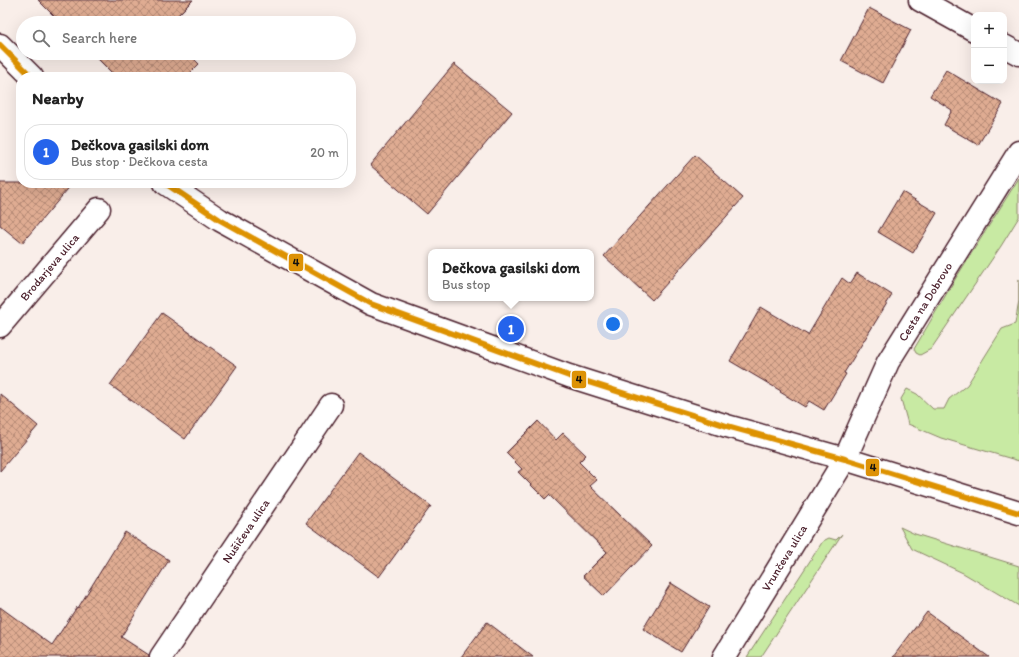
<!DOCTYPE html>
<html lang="en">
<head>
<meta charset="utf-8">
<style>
  body { margin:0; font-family:Itim,sans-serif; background:#f2f2f2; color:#222 }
  .controls { position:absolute; right:12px; top:12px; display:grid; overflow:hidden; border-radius:8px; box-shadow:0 4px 16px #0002 }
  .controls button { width:36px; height:36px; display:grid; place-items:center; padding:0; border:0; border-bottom:1px solid #e0e0e0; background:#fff; color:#222; font:20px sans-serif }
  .you { position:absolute; left:613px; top:324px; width:14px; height:14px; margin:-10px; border:3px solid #fff; border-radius:50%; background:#1a73e8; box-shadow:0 0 0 6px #1a73e833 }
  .badge { display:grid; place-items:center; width:26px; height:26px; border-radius:50%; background:#2563eb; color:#fff; font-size:13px; font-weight:700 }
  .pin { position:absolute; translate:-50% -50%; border:2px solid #fff; box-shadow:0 1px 4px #0006 }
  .popup { position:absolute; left:428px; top:249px; width:166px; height:52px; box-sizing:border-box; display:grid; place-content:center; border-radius:8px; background:#fff; filter:drop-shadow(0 1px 3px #0005); font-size:13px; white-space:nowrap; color:#767676 }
  .popup b { font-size:15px; color:#222 }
  .popup::after { content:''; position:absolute; left:50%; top:100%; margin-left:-8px; border:8px solid transparent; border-top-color:#fff }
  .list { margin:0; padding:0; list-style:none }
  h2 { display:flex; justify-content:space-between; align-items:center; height:52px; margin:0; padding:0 16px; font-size:17px }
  h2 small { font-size:13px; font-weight:400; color:#767676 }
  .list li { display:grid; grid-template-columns:26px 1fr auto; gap:12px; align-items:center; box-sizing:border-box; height:56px; margin:0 8px 8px; padding:0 8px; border:1px solid #e0e0e0; border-radius:16px }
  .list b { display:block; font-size:15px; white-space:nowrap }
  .list p { margin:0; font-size:13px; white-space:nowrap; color:#767676 }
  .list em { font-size:13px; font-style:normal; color:#767676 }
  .icon { flex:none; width:22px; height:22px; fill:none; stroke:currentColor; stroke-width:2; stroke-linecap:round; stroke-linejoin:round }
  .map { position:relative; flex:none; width:1019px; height:657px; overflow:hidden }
  .search { position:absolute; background:#fff; box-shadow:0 4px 16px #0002; left:16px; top:16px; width:340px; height:44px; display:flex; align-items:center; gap:10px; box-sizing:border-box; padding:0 14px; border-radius:22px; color:#767676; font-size:15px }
  .panel { position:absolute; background:#fff; box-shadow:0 4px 16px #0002; left:16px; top:72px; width:340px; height:116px; border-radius:16px }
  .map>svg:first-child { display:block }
  .green { fill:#c8eaa3; stroke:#898467 }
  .building { fill:url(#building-cross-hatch); stroke:#4a1f2b }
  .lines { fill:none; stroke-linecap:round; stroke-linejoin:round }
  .minor-casing { stroke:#4a1f2b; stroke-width:25 }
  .minor { stroke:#fff; stroke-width:22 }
  .bus-1-casing { stroke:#fff; stroke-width:9 }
  .bus-1 { stroke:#dd9206; stroke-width:6 }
  .labels { text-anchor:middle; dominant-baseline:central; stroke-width:3; stroke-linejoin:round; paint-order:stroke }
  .street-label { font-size:12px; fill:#4a1f2b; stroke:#fff }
  .line-badge { stroke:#fff; stroke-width:1.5 }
  .pale-badge-label { font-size:11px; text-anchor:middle; font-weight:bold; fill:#111 }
</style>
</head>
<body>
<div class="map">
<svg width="1019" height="657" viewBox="0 0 1019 657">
  <defs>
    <pattern id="building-cross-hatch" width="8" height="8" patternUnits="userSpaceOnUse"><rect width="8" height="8" fill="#dfac92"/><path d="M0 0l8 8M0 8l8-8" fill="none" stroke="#b78b77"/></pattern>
  </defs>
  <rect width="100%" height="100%" fill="#f9eee9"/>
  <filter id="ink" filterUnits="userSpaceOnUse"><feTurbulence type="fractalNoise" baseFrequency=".025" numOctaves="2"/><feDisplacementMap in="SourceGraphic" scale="8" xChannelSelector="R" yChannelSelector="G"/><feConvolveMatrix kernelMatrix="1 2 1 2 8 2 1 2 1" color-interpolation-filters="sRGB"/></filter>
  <g filter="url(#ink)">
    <g class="green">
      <path d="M1019,178v39l-18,29 -70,103 -11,6 -4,-2 -2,-4 40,-68z"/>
      <path d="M1019,279v182l-78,-23 -33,-14 -7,-25 6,-10 10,5 16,15h11l5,-10 18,-14 35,-56 13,-5 4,-23z"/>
      <path d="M900,527l15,7 104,32v40l-56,-33 -51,-24z"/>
      <path d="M842,534l-81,123h-14l76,-116 6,-3 7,2z"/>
    </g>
    <g class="building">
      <path d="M38,0h155l-23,23h-109z"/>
      <path d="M869,8l42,22 -28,53 -42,-22z"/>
      <path d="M92,53h96l11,11 -13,13h-70z"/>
      <path d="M454,64l58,48 -85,102 -57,-49z"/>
      <path d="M946,70l57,34 -25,41 -34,-20 8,-15 -22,-14z"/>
      <path d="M695,155l48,43 -91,102 -48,-44z"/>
      <path d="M0,183h73l-51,60 -22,-18z"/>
      <path d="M902,192l35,21 -24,40 -35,-21z"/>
      <path d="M857,273l35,22 -48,78 2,1 -22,36 -15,-9 -4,6 -25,-15 1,-1 -51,-30 31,-54 47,28 34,-57 8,6z"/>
      <path d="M162,313l75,53 -52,73 -75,-54z"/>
      <path d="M0,394l38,32 -38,45z"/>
      <path d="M538,421l18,19 7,-7 23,22 -7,7 18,18 -7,6 62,60 -48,50 -21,-20 24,-24 -58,-57 -4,4 -27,-27 4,-3 -16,-16z"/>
      <path d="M358,452l73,54 -52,71 -73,-54z"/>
      <path d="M125,532l44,28 -48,77 28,18v2h-149v-50l52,38 25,-38 1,1z"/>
      <path d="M671,583l38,24 -28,45 -38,-23z"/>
      <path d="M927,612l62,45h-96z"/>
      <path d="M487,622l46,35h-72z"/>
    </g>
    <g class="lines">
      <defs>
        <g id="minor">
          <path d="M920,0l54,30"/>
          <path d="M0,45l32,32"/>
          <path d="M1004,46l15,8"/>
          <path d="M165,183l55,37 151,84 198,72 158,50 118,33 174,54"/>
          <path id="s1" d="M0,326l99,-117"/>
          <path id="s2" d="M161,657l170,-252"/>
          <path id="s3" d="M724,657l121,-198 43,-97 131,-210"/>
        </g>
      </defs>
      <use href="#minor" class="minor-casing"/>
      <use href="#minor" class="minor"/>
      <defs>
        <g id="bus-1">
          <path d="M0,45l32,32"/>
          <path d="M165,183l55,37 151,84 198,72 158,50 118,33 174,54"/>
        </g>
      </defs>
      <use href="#bus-1" class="bus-1-casing"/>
      <use href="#bus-1" class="bus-1"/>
    </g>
  </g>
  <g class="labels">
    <g class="street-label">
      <text stroke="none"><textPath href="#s1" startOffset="77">Brodarjeva ulica</textPath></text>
      <text stroke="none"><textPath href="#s3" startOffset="409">Cesta na Dobrovo</textPath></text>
      <text stroke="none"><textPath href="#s2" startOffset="152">Nušičeva ulica</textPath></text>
      <text stroke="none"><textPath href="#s3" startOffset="116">Vrunčeva ulica</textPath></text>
    </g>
  </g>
  <g class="line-badge">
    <rect x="288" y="253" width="16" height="19" rx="4" fill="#dd9206"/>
    <rect x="571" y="370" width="16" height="19" rx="4" fill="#dd9206"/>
    <rect x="865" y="458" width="15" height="19" rx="4" fill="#dd9206"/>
  </g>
  <g class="pale-badge-label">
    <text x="296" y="266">4</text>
    <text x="579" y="383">4</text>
    <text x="873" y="471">4</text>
  </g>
</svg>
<div class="controls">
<button>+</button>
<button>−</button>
</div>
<div class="you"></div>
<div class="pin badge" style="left:511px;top:329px">1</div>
<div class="popup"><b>Dečkova gasilski dom</b>Bus stop</div>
<div class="search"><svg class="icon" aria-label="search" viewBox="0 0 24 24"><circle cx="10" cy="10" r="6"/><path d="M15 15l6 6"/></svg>Search here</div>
<section class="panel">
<h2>Nearby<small></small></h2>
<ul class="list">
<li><span class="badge">1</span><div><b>Dečkova gasilski dom</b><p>Bus stop · Dečkova cesta</p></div><em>20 m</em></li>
</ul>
</section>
</div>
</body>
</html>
